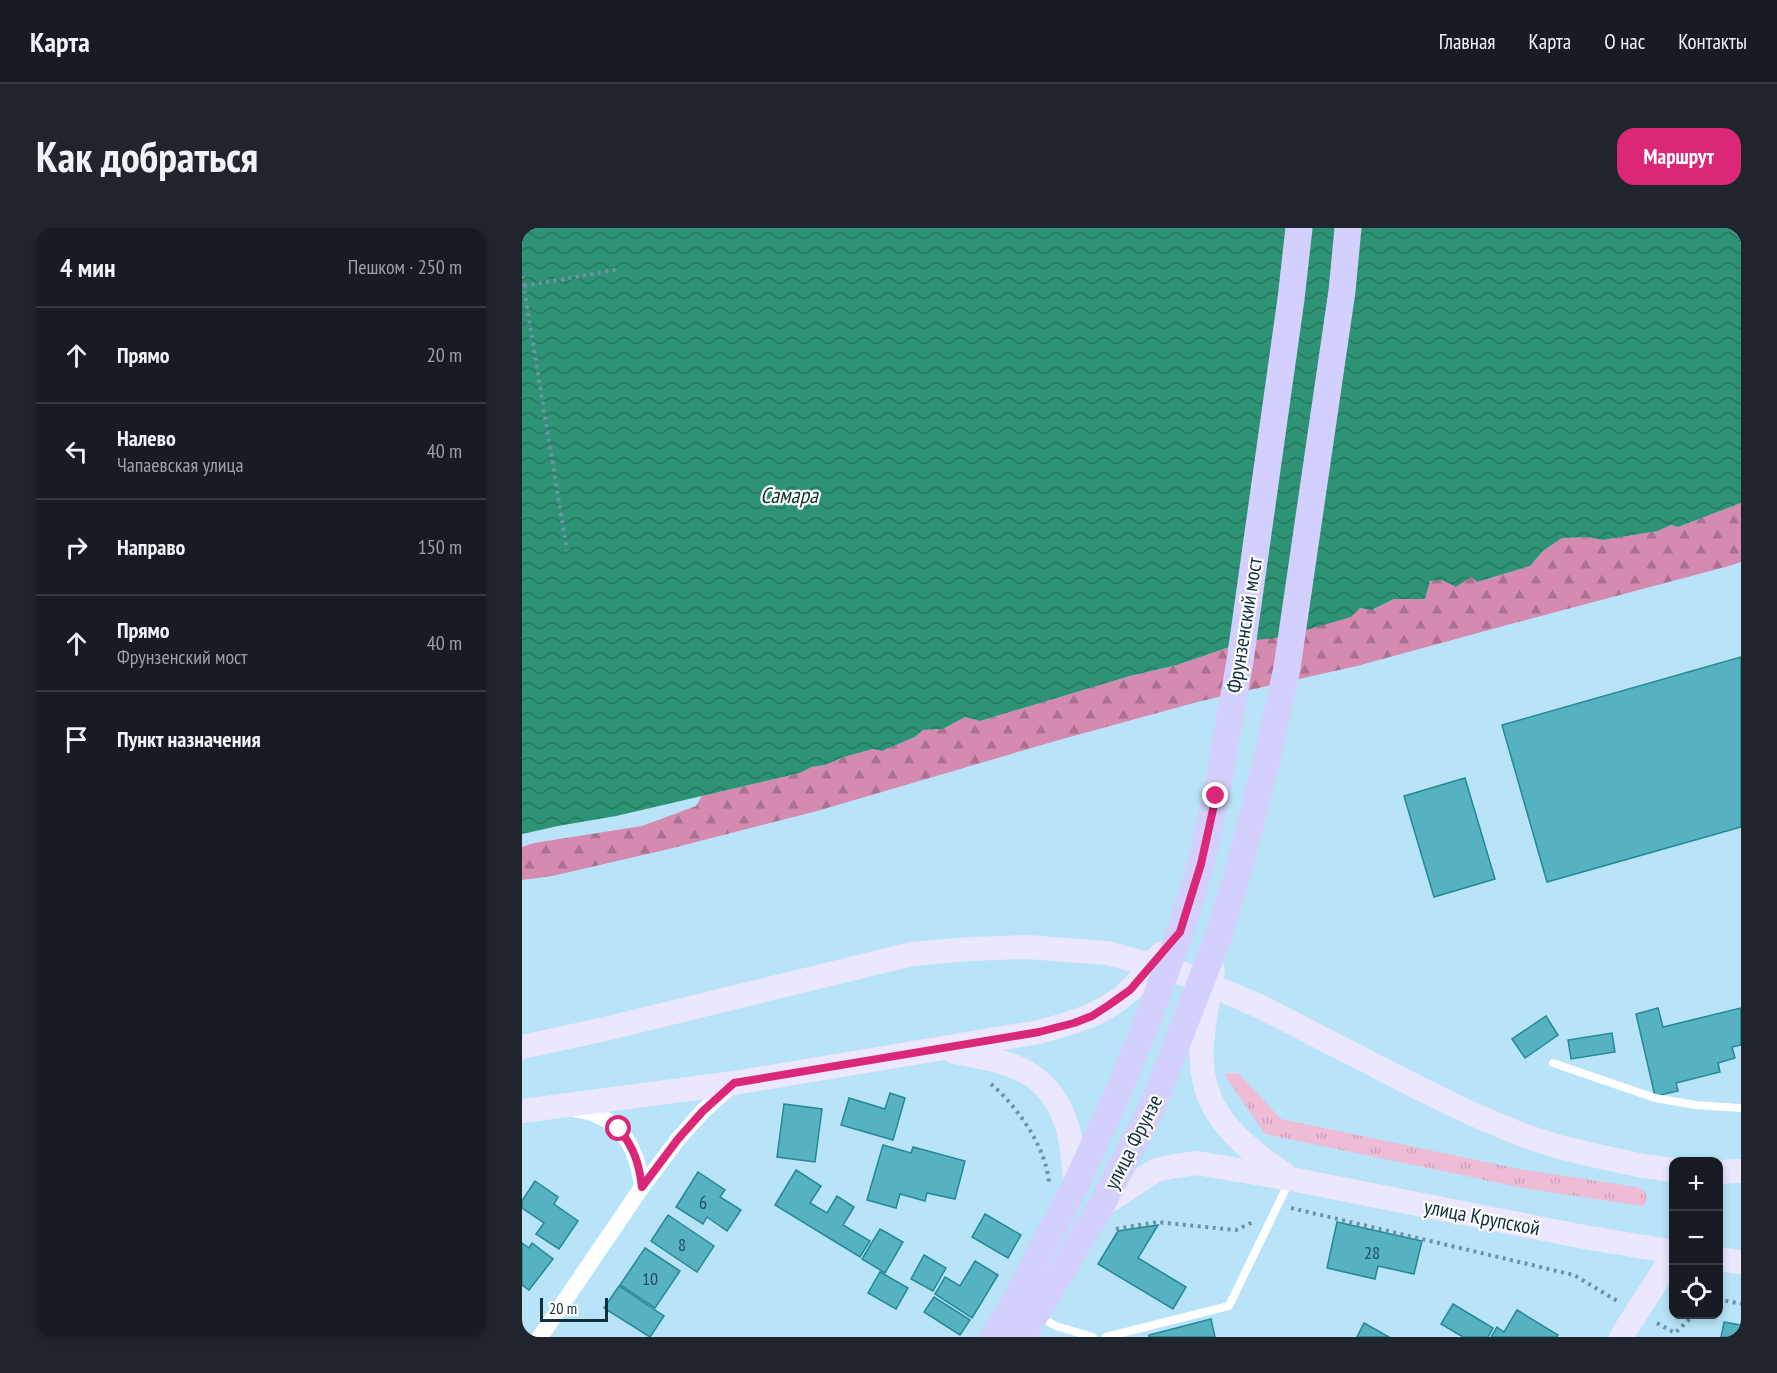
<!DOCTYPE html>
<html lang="ru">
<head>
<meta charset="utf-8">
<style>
  body { margin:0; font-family:"PT Sans Narrow",sans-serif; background:#20242c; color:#f1f3f6 }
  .controls { position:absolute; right:18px; bottom:18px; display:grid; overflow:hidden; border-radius:12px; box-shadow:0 3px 9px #0003 }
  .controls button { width:54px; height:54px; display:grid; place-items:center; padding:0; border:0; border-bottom:2px solid #363941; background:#171b24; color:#f1f3f6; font:30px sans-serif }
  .scale { position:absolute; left:18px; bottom:15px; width:68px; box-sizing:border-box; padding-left:6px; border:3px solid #10303e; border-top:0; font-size:16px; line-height:21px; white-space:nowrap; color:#10303e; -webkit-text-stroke:4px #fdfdfd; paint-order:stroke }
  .stop { position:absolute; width:18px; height:18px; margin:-14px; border:4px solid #db2777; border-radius:50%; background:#fff }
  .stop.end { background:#db2777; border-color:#fff; box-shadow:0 2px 6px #0008 }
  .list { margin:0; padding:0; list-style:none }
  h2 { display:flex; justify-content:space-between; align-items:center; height:78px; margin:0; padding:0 24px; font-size:26px }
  h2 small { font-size:20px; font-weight:400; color:#9ea1a6 }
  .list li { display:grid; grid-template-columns:39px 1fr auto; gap:18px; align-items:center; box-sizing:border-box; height:96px; padding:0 24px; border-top:2px solid #363941 }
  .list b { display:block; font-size:22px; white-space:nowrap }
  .list p { margin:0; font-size:20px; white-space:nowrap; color:#9ea1a6 }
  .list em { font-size:20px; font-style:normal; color:#9ea1a6 }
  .icon { flex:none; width:33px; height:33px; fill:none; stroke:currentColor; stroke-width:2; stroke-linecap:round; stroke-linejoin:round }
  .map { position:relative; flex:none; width:1219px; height:1109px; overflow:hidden; border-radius:18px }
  header { display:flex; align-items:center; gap:36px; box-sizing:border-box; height:84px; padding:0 30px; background:#171b24; border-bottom:2px solid #363941 }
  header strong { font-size:28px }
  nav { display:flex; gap:33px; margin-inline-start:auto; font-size:21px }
  .intro { display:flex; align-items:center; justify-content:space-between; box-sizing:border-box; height:144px; padding:0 36px }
  h1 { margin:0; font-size:42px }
  .button { padding:15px 27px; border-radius:18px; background:#db2777; color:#fff; font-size:21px; font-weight:700 }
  main { display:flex; gap:36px; padding:0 36px }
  aside { flex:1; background:#171b24; border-radius:18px; box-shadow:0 3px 9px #0003 }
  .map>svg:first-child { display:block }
  .grass { fill:url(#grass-tufts) }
  .forest { fill:url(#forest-firs) }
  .water { fill:url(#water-waves) }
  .building { fill:#56b2c1; stroke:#248895; stroke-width:1.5 }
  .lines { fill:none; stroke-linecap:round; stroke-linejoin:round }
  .path { stroke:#6c92a4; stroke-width:4; stroke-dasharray:3 4.5; stroke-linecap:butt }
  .lane { stroke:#fff; stroke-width:8 }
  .street { stroke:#fff; stroke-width:16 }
  .secondary { stroke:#eae7fe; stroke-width:24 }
  .primary { stroke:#d4d0fd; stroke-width:27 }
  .route { stroke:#db2777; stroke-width:8 }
  .labels { text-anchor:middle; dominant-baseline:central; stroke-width:4.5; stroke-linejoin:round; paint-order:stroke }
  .number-label { font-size:18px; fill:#22505f }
  .street-label { font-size:21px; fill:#10303e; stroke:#fdfdfd }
  .water-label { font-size:22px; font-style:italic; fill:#0e3a2c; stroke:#fdfdfd }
</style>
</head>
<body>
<header>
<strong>Карта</strong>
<nav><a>Главная</a><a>Карта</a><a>О нас</a><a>Контакты</a></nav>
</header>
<div class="intro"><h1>Как добраться</h1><a class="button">Маршрут</a></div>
<main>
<aside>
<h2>4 мин<small>Пешком · 250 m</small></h2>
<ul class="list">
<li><svg class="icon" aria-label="ahead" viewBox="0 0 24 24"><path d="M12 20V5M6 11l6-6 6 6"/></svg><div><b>Прямо</b></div><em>20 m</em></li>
<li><svg class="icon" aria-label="left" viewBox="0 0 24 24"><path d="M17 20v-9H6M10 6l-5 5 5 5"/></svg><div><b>Налево</b><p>Чапаевская улица</p></div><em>40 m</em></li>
<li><svg class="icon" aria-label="right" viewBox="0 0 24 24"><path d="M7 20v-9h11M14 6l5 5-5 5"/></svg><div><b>Направо</b></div><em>150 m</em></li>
<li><svg class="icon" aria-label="ahead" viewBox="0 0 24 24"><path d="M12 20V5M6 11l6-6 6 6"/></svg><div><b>Прямо</b><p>Фрунзенский мост</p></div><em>40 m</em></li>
<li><svg class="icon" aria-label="arrive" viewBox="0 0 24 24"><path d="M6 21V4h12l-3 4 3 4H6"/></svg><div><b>Пункт назначения</b></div></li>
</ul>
</aside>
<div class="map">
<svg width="1219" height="1109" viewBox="0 0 1219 1109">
  <defs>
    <pattern id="grass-tufts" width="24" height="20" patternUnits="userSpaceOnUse" patternTransform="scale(1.5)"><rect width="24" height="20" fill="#eebcd4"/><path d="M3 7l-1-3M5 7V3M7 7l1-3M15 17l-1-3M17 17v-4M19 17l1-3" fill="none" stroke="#cba2b7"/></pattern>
    <pattern id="forest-firs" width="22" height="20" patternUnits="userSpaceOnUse" patternTransform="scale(1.5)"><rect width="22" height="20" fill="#d58aaf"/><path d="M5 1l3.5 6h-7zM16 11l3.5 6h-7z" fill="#ab7190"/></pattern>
    <pattern id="water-waves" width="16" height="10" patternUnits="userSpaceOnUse" patternTransform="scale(1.5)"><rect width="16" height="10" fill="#2e9274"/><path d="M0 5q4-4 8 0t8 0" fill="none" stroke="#267861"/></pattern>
  </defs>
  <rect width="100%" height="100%" fill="#b8e3f8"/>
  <path class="grass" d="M716,845l43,46 238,50 117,18c9,3 12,6 10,16l-4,3 -113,-17 -264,-55 -41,-60z"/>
  <path class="forest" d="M1219,275v59l-12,4 -211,56 -161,44 -156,35 -142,39 -242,71 -148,38 -117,27 -30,4v-33l12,-4 108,-17 54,-20 6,-10 98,-23 12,-6 13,-2 19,-8 29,-8 9,2 33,-14 8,-7 20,-1 22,-12 15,4 150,-45 47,-11 70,-24 113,-33 13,2 21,-11h31l5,-18 41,-5 6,6 53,-16 13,-15 19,-13 26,-1 15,3 55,-9 13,-6 7,2z"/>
  <path class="water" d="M0,0h1219v275l-63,24 -7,-2 -13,6 -55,9 -15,-3 -26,1 -19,13 -13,15 -53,16 -6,-5 -15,10 -14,-7 -12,1 -5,18h-31l-22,11 -12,-2 -9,9 -69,20 -35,4 -70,24 -47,11 -150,45 -15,-4 -22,12 -20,1 -8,7 -33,14 -9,-2 -29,8 -19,8 -13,2 -12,6 -184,43 -58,10 -36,8z"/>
  <g class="building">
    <path d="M1219,429v170l-194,55 -45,-157z"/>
    <path d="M943,550l30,101 -61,18 -30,-101z"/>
    <path d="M1136,780l5,19 78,-19v37l-9,2 3,11 -17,5 2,9 -44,11 2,8 -23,5 -19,-82z"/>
    <path d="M1024,788l12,19 -33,23 -13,-19z"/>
    <path d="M1090,805l3,19 -44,7 -3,-19z"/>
    <path d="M368,865l15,5 -12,42 -52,-15 8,-27 36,11z"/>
    <path d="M262,876l38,5 -7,53 -38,-5z"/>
    <path d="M361,917l28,8 2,-6 52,14 -10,38 -28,-6 -2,8 -25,-7 -4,14 -29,-8z"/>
    <path d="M274,942l25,16 -11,17 17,10 10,-17 17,11 -11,18 27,16 -10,16 -85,-52z"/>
    <path d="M176,944l27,18 -5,7 21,13 -14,21 -20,-14 -4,7 -27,-17z"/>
    <path d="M13,953l23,16 -4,7 24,17 -19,28 -23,-15 8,-11 -22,-15v-7z"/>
    <path d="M463,986l36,21 -13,23 -36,-21z"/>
    <path d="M146,987l46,31 -17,26 -46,-31z"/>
    <path d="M815,994l85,19 -8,33 -36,-8 -3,13 -48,-11z"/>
    <path d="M636,997l-20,33 48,29 -13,22 -75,-45 20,-33z"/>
    <path d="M358,1001l23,13 -18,31 -23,-14z"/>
    <path d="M0,1015l7,5 3,-5 21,16 -24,31 -7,-5z"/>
    <path d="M123,1020l35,23 -25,37 -35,-23z"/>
    <path d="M402,1027l22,13 -13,23 -22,-12z"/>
    <path d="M453,1033l23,14 -26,43 -37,-24 10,-17 15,9z"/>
    <path d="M358,1044l28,16 -12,21 -28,-16z"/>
    <path d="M97,1058l45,30 -14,21 -46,-29z"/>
    <path d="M412,1069l36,23 -10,15 -36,-23z"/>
    <path d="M931,1076l40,24 -5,9h-25l-22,-13z"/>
    <path d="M995,1082l41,25 -1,2h-66l6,-10 7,5z"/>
    <path d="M689,1091l4,18h-66v-2z"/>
    <path d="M1202,1094l17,3v12h-20z"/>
    <path d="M842,1095l25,14h-32z"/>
  </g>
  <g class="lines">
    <g class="path">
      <path d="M0,48l45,275"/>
      <path d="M2,58l96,-17"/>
      <path d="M469,856c26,22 56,64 58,100"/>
      <path d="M769,980l283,67 45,27"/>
      <path d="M594,1001l41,-7 79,8 17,-8"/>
      <path d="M1196,1071l23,5"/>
      <path d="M1135,1095l18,10 20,-19"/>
    </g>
    <g class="lane">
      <path d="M1031,835l102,35 41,7 45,3"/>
      <path d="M516,1088l18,10 37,11"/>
      <path d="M584,1109l123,-31 61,-126"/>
    </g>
    <g class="street">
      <path d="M52,881c45,6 63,36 68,78"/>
      <path d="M18,1109l102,-150 36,-48 25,-28 30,-27"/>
    </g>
    <g class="secondary">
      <path d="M691,742c-4,24 -9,49 -11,74 -5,64 33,97 82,130"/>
      <path d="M0,819l83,-18 307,-75 58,-5 57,-2 81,6 79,22 74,32 154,79 53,26 54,23 37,12 38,9 46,10 31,4"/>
      <path d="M432,824c55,10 96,16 114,77 5,17 5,37 8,55"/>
      <path d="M0,883l212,-28 305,-51c33,-9 67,-18 92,-43 11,-11 20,-24 30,-35"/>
      <path d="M1196,944l23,-1"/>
      <path d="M579,978l55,-36 20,-4 21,-3 94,16 293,58 90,15"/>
      <path d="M1196,1031l23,3"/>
      <path d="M1099,1109l53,-83"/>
    </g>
    <g class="primary">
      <path d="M471,1109l21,-34 62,-119 44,-96 30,-74 30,-82 21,-68 15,-68 24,-135 51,-362 8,-71"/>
      <path d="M500,1109l79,-131 52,-101 66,-170 22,-73 26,-103 20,-91 55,-377 6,-63"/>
    </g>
  </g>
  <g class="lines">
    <path class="route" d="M97,901c15,19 20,34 23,58l36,-48 25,-28 31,-28 305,-51 35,-9 18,-7 17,-11 21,-15 50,-58 21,-68 15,-68"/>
  </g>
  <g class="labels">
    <g class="number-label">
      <text x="181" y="974">6</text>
      <text x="160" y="1016">8</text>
      <text x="850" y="1024">28</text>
      <text x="128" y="1050">10</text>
    </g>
    <g class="street-label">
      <text transform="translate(722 397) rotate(-81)">Фрунзенский мост</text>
      <text transform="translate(611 914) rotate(-63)">улица Фрунзе</text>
      <text transform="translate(960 989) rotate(11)">улица Крупской</text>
    </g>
    <g class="water-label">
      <text x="267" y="267">Самара</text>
    </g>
  </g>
</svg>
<div class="controls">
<button>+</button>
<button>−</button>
<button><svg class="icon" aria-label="locate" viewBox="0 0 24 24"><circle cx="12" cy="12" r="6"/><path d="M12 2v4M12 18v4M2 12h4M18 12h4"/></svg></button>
</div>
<div class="scale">20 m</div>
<div class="stop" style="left:97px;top:901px"></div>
<div class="stop end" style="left:694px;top:568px"></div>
</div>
</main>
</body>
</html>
